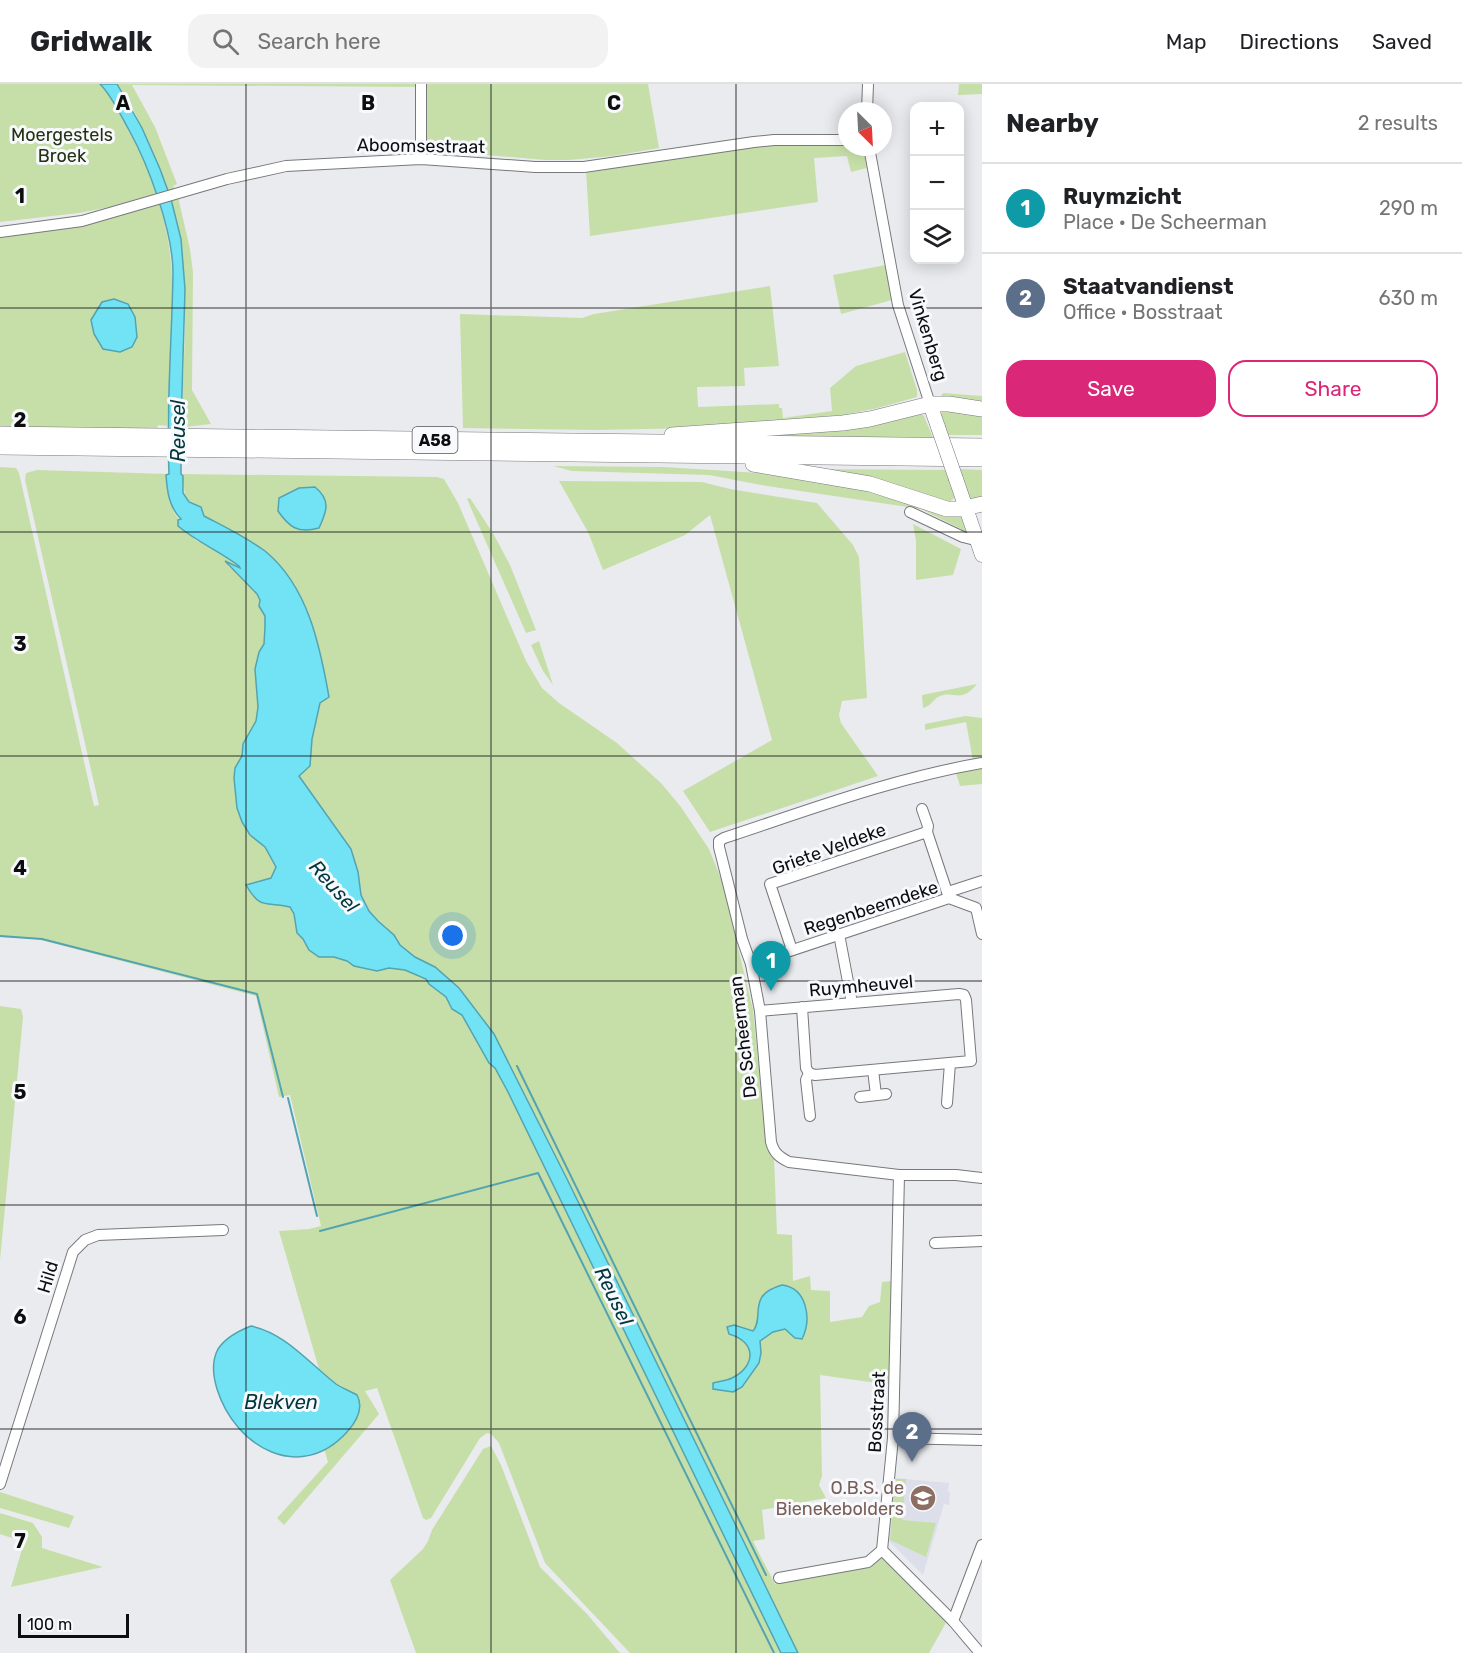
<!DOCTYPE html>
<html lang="en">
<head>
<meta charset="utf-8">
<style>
  body { margin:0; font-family:Rubik,sans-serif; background:#f2f2f2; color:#202124 }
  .controls { position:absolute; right:18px; top:18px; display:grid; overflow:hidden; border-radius:12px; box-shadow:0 3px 15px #0003 }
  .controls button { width:54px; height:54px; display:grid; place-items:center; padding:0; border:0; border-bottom:2px solid #e0e0e0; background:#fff; color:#202124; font:30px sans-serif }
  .compass { position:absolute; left:838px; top:18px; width:54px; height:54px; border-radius:50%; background:#fff; box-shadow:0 3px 15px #0003; rotate:156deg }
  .scale { position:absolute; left:18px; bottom:15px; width:111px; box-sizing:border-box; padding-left:6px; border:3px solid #0c0d0e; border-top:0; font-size:16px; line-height:21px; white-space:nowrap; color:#0c0d0e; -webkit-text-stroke:4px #f8f9fd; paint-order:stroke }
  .you { position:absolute; left:453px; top:852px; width:21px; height:21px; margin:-15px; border:4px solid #fff; border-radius:50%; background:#1a73e8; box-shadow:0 0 0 9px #1a73e833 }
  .badge { display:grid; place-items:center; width:39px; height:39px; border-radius:50%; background:#db2777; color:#fff; font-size:20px; font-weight:700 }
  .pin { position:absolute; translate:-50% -50px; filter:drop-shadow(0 2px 3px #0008) }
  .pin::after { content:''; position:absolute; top:32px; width:21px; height:18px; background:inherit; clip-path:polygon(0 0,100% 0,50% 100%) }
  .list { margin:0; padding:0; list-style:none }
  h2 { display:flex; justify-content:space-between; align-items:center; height:78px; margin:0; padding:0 24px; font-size:26px }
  h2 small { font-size:20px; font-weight:400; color:#757577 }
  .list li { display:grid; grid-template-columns:39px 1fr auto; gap:18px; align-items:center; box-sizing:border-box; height:90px; padding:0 24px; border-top:2px solid #e0e0e0 }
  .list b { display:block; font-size:22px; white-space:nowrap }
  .list p { margin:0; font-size:20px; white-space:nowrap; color:#757577 }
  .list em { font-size:20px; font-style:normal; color:#757577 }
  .actions { display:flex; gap:12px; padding:18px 24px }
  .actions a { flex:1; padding:14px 0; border:2px solid #db2777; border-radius:18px; text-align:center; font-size:21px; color:#db2777 }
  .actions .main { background:#db2777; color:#fff }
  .icon { flex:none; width:33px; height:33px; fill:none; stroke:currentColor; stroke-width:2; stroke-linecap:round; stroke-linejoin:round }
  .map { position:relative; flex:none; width:982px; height:1569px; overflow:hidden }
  header { display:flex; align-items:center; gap:36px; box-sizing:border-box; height:84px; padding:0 30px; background:#fff; border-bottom:2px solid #e0e0e0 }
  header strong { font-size:28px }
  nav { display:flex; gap:33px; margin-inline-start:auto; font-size:21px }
  .search { width:420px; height:54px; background:#f2f2f2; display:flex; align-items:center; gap:15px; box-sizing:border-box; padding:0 21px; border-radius:18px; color:#757577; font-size:22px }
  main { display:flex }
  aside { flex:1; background:#fff }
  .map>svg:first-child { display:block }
  .built { fill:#dcdfea }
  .green { fill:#c6dfa9; fill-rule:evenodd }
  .water { fill:#72e3f5; stroke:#53a3b0; stroke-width:1.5 }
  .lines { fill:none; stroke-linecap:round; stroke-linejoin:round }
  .stream { stroke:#53a3b0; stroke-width:2 }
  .minor-casing { stroke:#77787c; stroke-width:12 }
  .major-casing { stroke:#77787c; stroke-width:15 }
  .highway-casing { stroke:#77787c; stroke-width:16 }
  .minor { stroke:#fff; stroke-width:10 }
  .major { stroke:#fff; stroke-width:14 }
  .highway { stroke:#fff; stroke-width:15 }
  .major-bridge-casing { stroke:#77787c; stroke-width:15; stroke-linecap:butt }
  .major-bridge { stroke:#fff; stroke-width:14 }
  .grid { fill:none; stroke:#0c0d0e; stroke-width:1.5; stroke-opacity:0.55 }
  .labels { text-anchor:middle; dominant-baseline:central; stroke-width:6; stroke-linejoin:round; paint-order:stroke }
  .shield { fill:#f8f9fd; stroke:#535456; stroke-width:1.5 }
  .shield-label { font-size:16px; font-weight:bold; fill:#0c0d0e }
  .park-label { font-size:18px; fill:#243112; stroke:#f8f9fd }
  .street-label { font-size:18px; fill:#0c0d0e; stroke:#f8f9fd }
  .education-label { font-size:18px; fill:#785e54; stroke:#f8f9fd; text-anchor:end }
  .water-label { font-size:20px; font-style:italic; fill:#00373e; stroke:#f8f9fd }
  .grid-label { font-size:20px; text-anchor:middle; font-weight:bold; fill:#0c0d0e; stroke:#f8f9fd; stroke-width:6; stroke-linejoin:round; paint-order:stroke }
</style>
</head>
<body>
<header>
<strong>Gridwalk</strong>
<div class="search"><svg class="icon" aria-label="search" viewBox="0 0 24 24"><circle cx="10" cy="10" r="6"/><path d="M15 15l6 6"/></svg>Search here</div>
<nav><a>Map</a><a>Directions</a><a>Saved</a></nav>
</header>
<main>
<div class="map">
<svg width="982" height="1569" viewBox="0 0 982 1569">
  <rect width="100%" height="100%" fill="#eaebef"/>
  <path class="built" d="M895,1394l54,5 -1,9h2l-1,13 -5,-1 -21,71 -34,-34z"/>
  <g class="green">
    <path d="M0,0h112l38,62 -15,-33 -18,-29h298v3l-283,-2 23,42 22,57 -4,2 3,5 -29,5 -37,11 -31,6 -79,9z"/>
    <path d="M427,0h221l11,64 -46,8 -44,4h-24l-116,-10 -2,-4z"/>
    <path d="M959,0h23v10l-24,1z"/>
    <path d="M847,59v4h13l3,2 4,19 -16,4 -4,-16 -33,2 4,44 -228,34 -4,-66 158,-24z"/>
    <path d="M178,113l12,52 3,23 -1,118 19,34 -26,3h-4c3,-78 11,-151 -10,-228z"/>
    <path d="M159,119c23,71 12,149 8,223l-9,-1 -1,4 -157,-1v-193z"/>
    <path d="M886,181l6,35 -51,14 -8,-39z"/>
    <path d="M770,202l9,80 -35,2 1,18 -48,1 1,20 81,-3v4h3l1,10 49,-7 -2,-23 26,-22 49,-14 12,38v7l-39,11 -35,7 -147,13 -99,2 -134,-2 -3,-114 122,4 12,-4z"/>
    <path d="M943,309l39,3v8l-41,-8z"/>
    <path d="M942,326l40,3v22h-34l-7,-17z"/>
    <path d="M918,327l6,5 9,22 -191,-2z"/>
    <path d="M553,382l111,1 95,6 109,16 94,25 6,20 -9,-1 2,-4 -40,-20 -154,-23 -58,-11 -137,-4z"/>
    <path d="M0,383l16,1 3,5 75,333 5,-1 -74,-325 1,-7 11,-3 132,4 -3,1 3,25 6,14 20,26 17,8 27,18 1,2 -10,-5 -2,3 13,10 16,18 3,6 -1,6 6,10v11l-1,17 -5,8 -4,17 3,38 -2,15 -13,22 -1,12 -7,12 -1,10 16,57 15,12 11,20 -5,11 -25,8c15,25 20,15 44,21l4,7 3,19 6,6 6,11 10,7h15l13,4 7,5 23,5 12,-3 16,2 21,9 3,5 17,13 6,12 10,6 27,48 6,5 13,24 273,561h-151l-85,-90 -46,-120 -8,-9 -4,-1 -7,5 -49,80 -5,2 -3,-2 -46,-130 -12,3 14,23 -95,111 -7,-7 51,-56 -4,-13 7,-3 28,-47 -4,-6 -17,-8 -19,-16 -40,-138 30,-2 12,-3 -31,-131 -11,2 -23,-101 -219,-57 -37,-2z"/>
    <path d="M811,385l134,1 11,27 -7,5z"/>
    <path d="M960,385l22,1v31l-12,-3z"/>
    <path d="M181,390l256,3 7,2 14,24 68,158 16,27 17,15 58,40 44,40 20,24 28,42 13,32 31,129 12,119 9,29 3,76 15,1 1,46 17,-5 1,14 19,1v31l32,-5 7,-11 11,-4 2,-20 10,-1 -1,104 -71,-10 2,101 -3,9 7,13 -64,12 3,29 -12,2c7,15 15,29 22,43l6,-3 98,-26 69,64 -19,34h-131l-231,-474 -73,-145 -35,-46 -24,-21 -20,-10 -15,-12 -6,-10 -16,-14 -9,-10 -8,-16 -3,-23 -7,-23 -52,-74 11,-9 2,-27 8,-36 -21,-106 -4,-12 -53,-49 -38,-20 -3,-9c-23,-8 -13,-15 -20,-33zM788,1202c20,15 21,25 16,48l-9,4 -10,-9 -12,3 -13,9c3,24 -9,37 -27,51l-20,-3v-6c6,-2 13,-2 19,-5 12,-6 24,-20 15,-34 -6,-9 -8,-7 -13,-19l19,6 4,-5c0,-11 3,-34 17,-39 4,-1 10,-1 14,-1z"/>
    <path d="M559,397l143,1 28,7 87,14 36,42 6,12 8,141 -25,3 -3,14 2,8 37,53 -168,56 -27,-41 89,-51 -62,-225 -25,20 -82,35 -15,-38z"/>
    <path d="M470,414l24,37 16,30 26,65 -10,3 -59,-134z"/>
    <path d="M913,440l48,25 -8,26 -37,5v-39z"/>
    <path d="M539,557l14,44 -10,-14 -12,-26z"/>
    <path d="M977,600c-17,21 -23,5 -39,13 -6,4 -7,9 -15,11l-1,-13z"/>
    <path d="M965,632l17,2v42l-9,1 -7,-39 -41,8v-6z"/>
    <path d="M982,685v15l-22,2 -4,-13z"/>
    <path d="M0,922l21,3 2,8 -23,243z"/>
    <path d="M491,1362l10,19 39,102 47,47 33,39h-204l-26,-73 33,-31 5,-8 4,-11 51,-81z"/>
    <path d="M895,1395h11l-4,41 34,3 -10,34 -36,-17z"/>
    <path d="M0,1408l74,24 -5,12 -69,-20z"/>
    <path d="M0,1429l33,10 9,14v11l61,19 -92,20 13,-45 -24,-8z"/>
  </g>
  <g class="water">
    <path d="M100,0h17l25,44 18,41 11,30 10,40 4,50 -4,138v47l2,2v17l6,9 12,5 3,9c21,11 42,21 61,35 43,35 55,95 64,146l-9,6 -8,36 -2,27 -11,10 52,73 7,23 3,23 8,16 9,10 16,14 6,10 15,12 20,10 24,21 35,46 73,145 231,474h-17l-273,-561 -13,-24 -6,-5 -27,-48 -10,-6 -6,-12 -17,-13 -3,-5 -21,-9 -16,-2 -12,3 -23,-5 -7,-5 -13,-4h-15l-10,-7 -6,-11 -6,-6 -3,-19 -4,-7c-24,-6 -29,4 -44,-22l25,-7 5,-11 -11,-20 -15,-12 -8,-13 -5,-14 -3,-30 1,-10 7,-12 1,-12 13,-23 2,-14 -3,-38 4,-17 5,-8 1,-17v-11l-6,-10 1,-6 -3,-6 -32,-33 15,7 -1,-2c-20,-15 -42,-24 -61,-40v-6l3,-1c-12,-12 -14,-28 -15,-44l3,-1c-3,-67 3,-134 4,-201 0,-41 -24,-107 -44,-143 -8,-14 -17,-34 -29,-46z"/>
    <path d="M114,215l14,5 7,13 2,20 -5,10 -12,5 -17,-3 -9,-15 -3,-14 11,-18z"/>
    <path d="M315,403c16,13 12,24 4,41 -21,6 -30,-1 -41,-17l1,-13 20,-10z"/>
    <path d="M782,1201c25,3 30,34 20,54l-7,-1 -10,-9 -12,3 -13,9 1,12 -2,10 -17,24 -9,5 -20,-3v-6c6,-2 13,-2 19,-5 24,-12 25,-36 -3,-44l-2,-7 7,-2 19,6c12,-14 -7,-36 29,-46z"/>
    <path d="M251,1242c34,7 58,37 85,58 6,4 14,7 21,11 7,13 -1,27 -10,37 -47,52 -112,15 -130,-43 -4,-13 -6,-27 1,-40 8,-12 20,-18 33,-23z"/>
  </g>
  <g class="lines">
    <g class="stream">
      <path d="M0,852l42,3 215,55 26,103"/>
      <path d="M517,982l249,509"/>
      <path d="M288,1014l29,118"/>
      <path d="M320,1147l218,-58 236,480"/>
    </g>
    <defs>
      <g id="minor">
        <path d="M867,27l1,-27"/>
        <path d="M869,63l29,158 32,99"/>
        <path d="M421,75v-75"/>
        <path d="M0,148l82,-11 145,-42 59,-13 135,-7 114,8h49l170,-25 20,-2h73"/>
        <path d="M910,428l53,25 8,2 5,-2"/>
        <path d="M982,679c-88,15 -173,47 -258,75l-5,3v6l23,92 9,25 9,47 11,131c3,11 8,15 18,20l110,13h57l26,3"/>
        <path d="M922,725l6,17 -1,6"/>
        <path d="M948,808l34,-11"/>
        <path d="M839,850l13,69"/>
        <path d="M792,866l-22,-66 157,-52 22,66"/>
        <path d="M751,880l198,-66 27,10 6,26"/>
        <path d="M760,927l199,-17 5,1 2,5 5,61 -156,14 -6,-2 -3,-5 -4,-61"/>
        <path d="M873,986l3,25"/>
        <path d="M809,989l-3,7 4,36"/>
        <path d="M860,1013l26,-3"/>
        <path d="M947,1019l3,-40"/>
        <path d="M935,1159l47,-2"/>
        <path d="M893,1354l89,2"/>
        <path d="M0,1400l73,-232 12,-12 13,-5 125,-5"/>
        <path d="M882,1466l11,-112 6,-263"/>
        <path d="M882,1466l71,71 27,32"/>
        <path d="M779,1494l89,-16 14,-12"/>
        <path d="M953,1537l29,-76"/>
      </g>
      <g id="major">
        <path d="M930,320l8,23"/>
        <path d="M956,395l26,76"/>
      </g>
      <g id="highway">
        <path d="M0,350l982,12"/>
        <path d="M672,351l171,-12 27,-4 60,-15h19l33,5"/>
        <path d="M0,363l982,12"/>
        <path d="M753,380l117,20 77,25h13l22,-5"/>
      </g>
    </defs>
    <use href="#minor" class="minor-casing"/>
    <use href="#major" class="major-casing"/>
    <use href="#highway" class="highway-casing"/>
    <use href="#minor" class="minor"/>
    <use href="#major" class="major"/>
    <use href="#highway" class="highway"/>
    <defs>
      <path id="major-bridge" d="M938,343l18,52"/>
    </defs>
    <use href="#major-bridge" class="major-bridge-casing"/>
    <use href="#major-bridge" class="major-bridge"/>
  </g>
  <path class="grid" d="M246,0v1569M491,0v1569M736,0v1569M0,224h982M0,448h982M0,672h982M0,897h982M0,1121h982M0,1345h982"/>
  <defs>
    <symbol id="school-disc" viewBox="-11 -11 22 22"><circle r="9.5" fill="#8d6e63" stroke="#f8f9fd"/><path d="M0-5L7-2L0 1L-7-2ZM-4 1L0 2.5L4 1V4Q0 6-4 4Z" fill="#fff"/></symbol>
  </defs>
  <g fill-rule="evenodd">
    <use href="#school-disc" x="908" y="1399" width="30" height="30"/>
  </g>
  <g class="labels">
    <rect class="shield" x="412.5" y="343" width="45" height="26" rx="4.5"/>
    <g class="shield-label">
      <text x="435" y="356">A58</text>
    </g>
    <g class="park-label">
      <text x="62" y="51">Moergestels<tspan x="62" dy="21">Broek</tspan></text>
    </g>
    <g class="street-label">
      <text transform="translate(421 62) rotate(1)">Aboomsestraat</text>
      <text transform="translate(928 251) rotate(73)">Vinkenberg</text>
      <text transform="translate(829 765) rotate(-20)">Griete Veldeke</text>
      <text transform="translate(871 824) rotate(-18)">Regenbeemdeke</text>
      <text transform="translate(861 902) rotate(-5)">Ruymheuvel</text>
      <text transform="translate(743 953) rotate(-97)">De Scheerman</text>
      <text transform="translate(48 1193) rotate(-73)">Hild</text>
      <text transform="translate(877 1328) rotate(-87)">Bosstraat</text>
    </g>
    <g class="education-label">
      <text x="904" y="1404">O.B.S. de<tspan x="904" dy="21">Bienekebolders</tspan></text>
    </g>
    <g class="water-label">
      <text transform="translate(178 347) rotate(-90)">Reusel</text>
      <text transform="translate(334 802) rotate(48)">Reusel</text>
      <text transform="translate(614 1212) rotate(64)">Reusel</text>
      <text x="281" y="1318">Blekven</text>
    </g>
  </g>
  <g class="grid-label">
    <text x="123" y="26">A</text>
    <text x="368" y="26">B</text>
    <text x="614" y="26">C</text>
    <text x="20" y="119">1</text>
    <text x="20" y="343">2</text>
    <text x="20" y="567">3</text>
    <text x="20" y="791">4</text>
    <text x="20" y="1015">5</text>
    <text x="20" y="1240">6</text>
    <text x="20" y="1464">7</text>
  </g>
</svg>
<div class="controls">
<button>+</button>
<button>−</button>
<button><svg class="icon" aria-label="layers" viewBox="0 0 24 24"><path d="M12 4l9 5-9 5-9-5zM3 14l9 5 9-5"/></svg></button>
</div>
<svg class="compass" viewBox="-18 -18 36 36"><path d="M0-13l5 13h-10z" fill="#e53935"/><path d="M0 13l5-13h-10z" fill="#757577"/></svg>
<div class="scale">100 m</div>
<div class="you"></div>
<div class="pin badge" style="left:771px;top:907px;background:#0f9aa8">1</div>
<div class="pin badge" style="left:912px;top:1378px;background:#5c6f8a">2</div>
</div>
<aside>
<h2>Nearby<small>2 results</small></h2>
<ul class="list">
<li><span class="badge" style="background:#0f9aa8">1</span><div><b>Ruymzicht</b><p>Place · De Scheerman</p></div><em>290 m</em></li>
<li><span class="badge" style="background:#5c6f8a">2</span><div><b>Staatvandienst</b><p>Office · Bosstraat</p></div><em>630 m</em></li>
</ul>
<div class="actions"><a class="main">Save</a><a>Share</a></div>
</aside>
</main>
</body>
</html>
